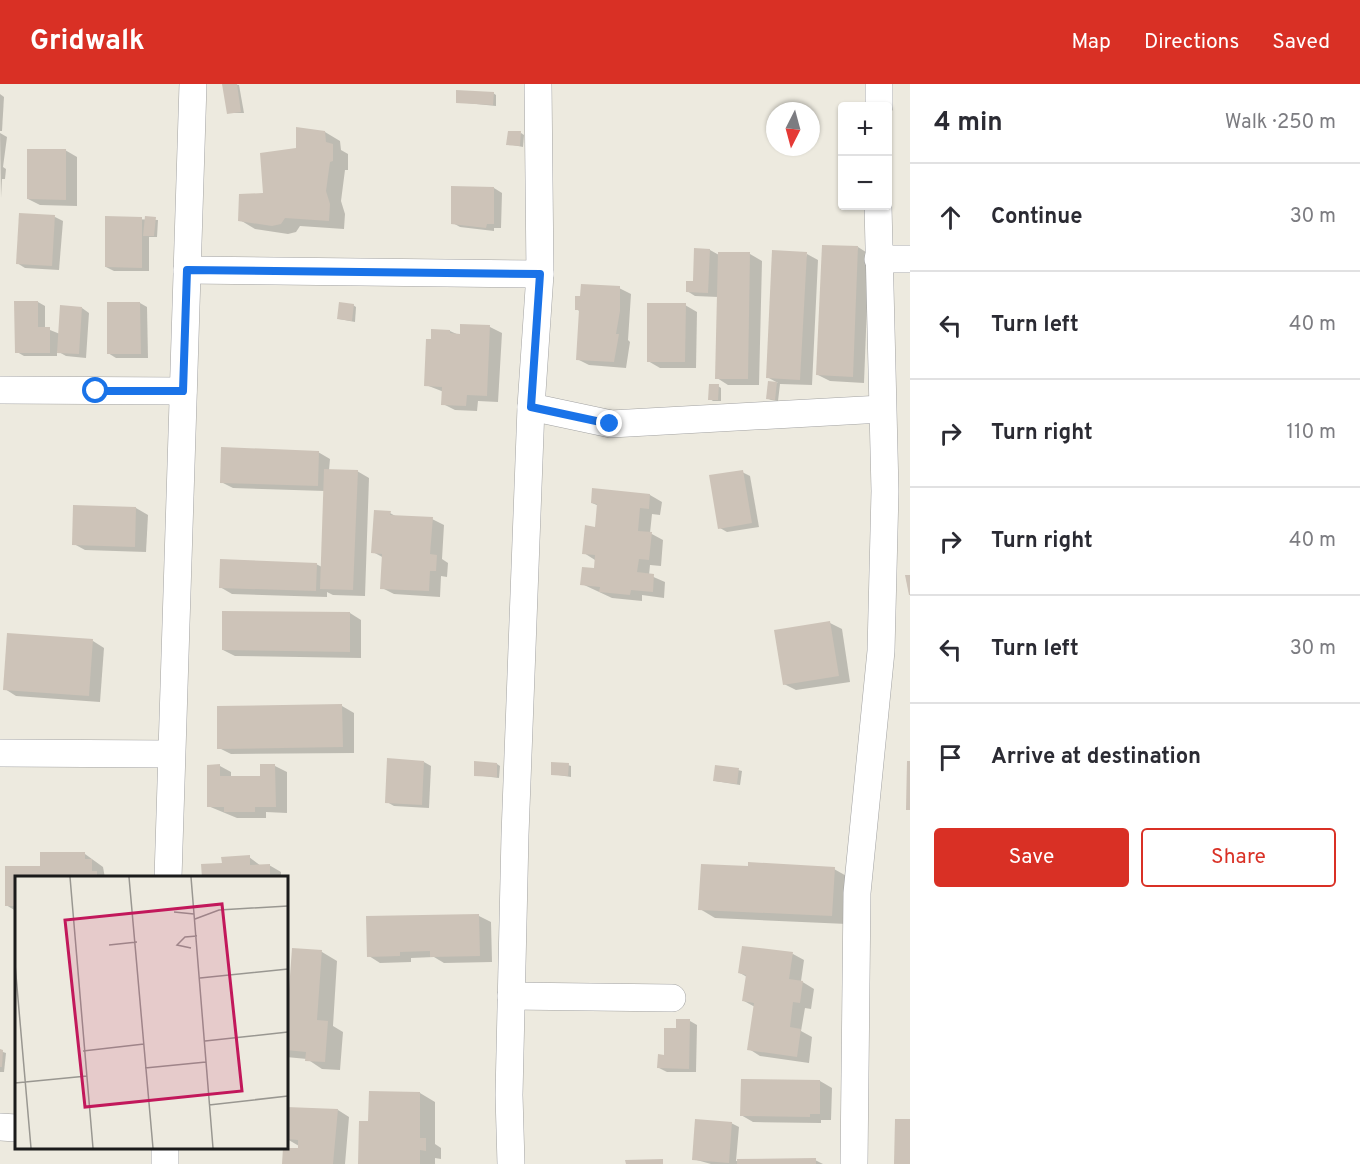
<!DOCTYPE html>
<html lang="en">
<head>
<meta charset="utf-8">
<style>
  body { margin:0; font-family:Overpass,sans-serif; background:#f7f7f7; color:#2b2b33 }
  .controls { position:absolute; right:18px; top:18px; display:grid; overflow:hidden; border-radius:6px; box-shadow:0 2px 4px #0004 }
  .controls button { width:54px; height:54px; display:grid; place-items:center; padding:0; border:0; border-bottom:2px solid #e1e1e2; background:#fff; color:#2b2b33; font:30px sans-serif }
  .compass { position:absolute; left:766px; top:18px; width:54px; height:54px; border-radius:50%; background:#fff; box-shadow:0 2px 4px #0004; rotate:186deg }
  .stop { position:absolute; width:18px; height:18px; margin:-14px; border:4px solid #1a73e8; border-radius:50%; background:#fff }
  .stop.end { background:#1a73e8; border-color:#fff; box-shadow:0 2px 6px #0008 }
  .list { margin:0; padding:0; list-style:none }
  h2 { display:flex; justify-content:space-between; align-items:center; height:78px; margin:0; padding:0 24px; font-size:26px }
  h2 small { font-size:20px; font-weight:400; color:#7c7c81 }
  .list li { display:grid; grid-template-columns:39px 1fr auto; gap:18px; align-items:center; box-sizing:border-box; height:108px; padding:0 24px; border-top:2px solid #e1e1e2 }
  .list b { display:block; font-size:22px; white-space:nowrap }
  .list em { font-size:20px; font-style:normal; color:#7c7c81 }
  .actions { display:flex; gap:12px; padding:18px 24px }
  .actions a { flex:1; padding:14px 0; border:2px solid #d93025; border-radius:6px; text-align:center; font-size:21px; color:#d93025 }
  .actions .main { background:#d93025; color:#fff }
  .icon { flex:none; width:33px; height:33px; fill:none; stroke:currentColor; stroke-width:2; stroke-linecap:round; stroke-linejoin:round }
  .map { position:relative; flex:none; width:910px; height:1080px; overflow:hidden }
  header { display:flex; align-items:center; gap:36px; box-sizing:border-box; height:84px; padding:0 30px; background:#d93025; color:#fff }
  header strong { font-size:28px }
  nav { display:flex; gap:33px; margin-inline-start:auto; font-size:21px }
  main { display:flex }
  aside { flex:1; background:#fff }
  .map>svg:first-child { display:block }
  .shadow { fill:#0003 }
  .building { fill:#cdc3b8 }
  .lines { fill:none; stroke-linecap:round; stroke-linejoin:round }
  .minor-casing { stroke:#a2a2a2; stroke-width:28 }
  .minor { stroke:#fff; stroke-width:27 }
  .route { stroke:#1a73e8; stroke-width:8 }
  .inset-road { fill:none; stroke:#999791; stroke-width:1.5 }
  .view { fill:#c2185b; fill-opacity:0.15; stroke:#c2185b; stroke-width:3 }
  .inset-edge { fill:none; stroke:#1b1b1b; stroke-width:3 }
</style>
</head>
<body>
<header>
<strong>Gridwalk</strong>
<nav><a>Map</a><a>Directions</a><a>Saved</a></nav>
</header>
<main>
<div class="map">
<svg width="910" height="1080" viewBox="0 0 910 1080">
  <rect width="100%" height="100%" fill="#edeadf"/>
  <g class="shadow">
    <path d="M224,0l15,1 5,28h-16z"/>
    <path d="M493,9l3,2v11l-39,-4z"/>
    <path d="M0,10l4,3 -2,34h-2z"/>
    <path d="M325,48l15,9 1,9 7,4v16h-3l-4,31 4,13 -1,15 -44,-3 -4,6 -8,2 -33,-5 -15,-9 25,-25 32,-45z"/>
    <path d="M0,49l7,4 -4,30 3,2 -1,10h-3l-1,19z"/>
    <path d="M521,49l3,2 -1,12 -15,-3z"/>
    <path d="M65,66l12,7v49l-37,-1 -12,-6z"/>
    <path d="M453,104h41l8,5 -1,35h-7v3l-34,-4 -7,-4z"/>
    <path d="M20,131l35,2 8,4 -4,49 -34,-2 -8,-5z"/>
    <path d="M107,134l51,2 -1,17h-8v34h-35l-8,-4z"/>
    <path d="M858,163l11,7 -5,129 -34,-2 -12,-6z"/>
    <path d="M696,165l14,1 9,5 31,-1 12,7 -3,124h-31l-11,-7 1,-81 -23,-1 -8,-5 7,-8z"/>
    <path d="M807,170l11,6 -6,125 -32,-1 -2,17 -7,-1 -4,-2 2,-16 9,1 -11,-6z"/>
    <path d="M619,204l12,6 -3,46 2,2 -4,26 -37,-3 -12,-6 4,-47 -5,-3z"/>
    <path d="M38,218l7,4v22l15,6 22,-26 7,5 -3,45 -20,-2 -9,-5v5h-33l-7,-4z"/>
    <path d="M140,219l7,4 1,51h-32l-8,-5z"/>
    <path d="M353,221l3,2 -1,15 -16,-3z"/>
    <path d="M685,221l12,7 -1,56h-36l-12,-7z"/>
    <path d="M462,241l28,2 12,6 -4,69 -20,-1 -1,10 -22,-1 -12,-6 1,-12 -18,-7 24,-54 11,5z"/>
    <path d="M718,302l3,2v13h-8l-3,-2z"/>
    <path d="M318,368l12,7 -1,11 28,1 12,7 -4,118 -32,-1 -6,-3v5l-95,-3 -12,-7 96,-23 6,3 3,-76 -92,-3 -12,-6z"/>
    <path d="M742,388l8,4 9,51 -32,5 -7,-4z"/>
    <path d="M593,406l57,5 12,7 -2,13 -8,-1 -2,19 13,7 -2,26 -11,-1 -1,10 16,7 -1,16 -22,-3v6l-30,-3 -30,-14 14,-14 -1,-10 -11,-7 13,-25 2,-22 -7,-3z"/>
    <path d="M136,424l12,7 -2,37 -61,-2 -11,-6z"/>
    <path d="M390,429l7,4 35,2 12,6 -2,34 6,4 -1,14 -6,-1 -1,21 -46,-3 -12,-6 2,-30 -11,-6z"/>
    <path d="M350,529l11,7v38l-126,-2 -12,-6z"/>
    <path d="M830,539l12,6 8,53 -54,8 -12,-6z"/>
    <path d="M93,557l11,7 -4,54 -84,-6 -11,-7z"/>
    <path d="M342,622l12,7v40l-123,1 -12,-6 -1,-41z"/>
    <path d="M424,678l7,4 -2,42 -35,-2 -7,-4z"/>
    <path d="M497,680l3,2 -1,12 -24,-3z"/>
    <path d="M568,681l3,1v11l-19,-3z"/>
    <path d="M220,682l11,6v6l31,-1v-11h13l12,6v41l-21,-1v6h-29l-29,-12z"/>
    <path d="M738,686l4,1 -2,14 -25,-4z"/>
    <path d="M85,770l18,13 2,11h-89v33l-10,-6v-38h36z"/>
    <path d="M249,773l12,9 8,-1 12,7v6h-78l20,-13z"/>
    <path d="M834,785l16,9 -3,46 -132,-6 -15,-9z"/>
    <path d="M479,832l12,6 1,40 -48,1 -10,-6 -23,1v4l-31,1 -11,-7z"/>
    <path d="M293,866l29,2 15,9 -4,65 10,6 -3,38 -18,-1 -15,-10 -21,-2v-66h4z"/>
    <path d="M793,870l11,6 -3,21 13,8 -3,20 -6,-1 -4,23 11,6 -3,26 -49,-7 -11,-7 6,-42 -11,-6 3,-24 -7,-4z"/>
    <path d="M690,937l7,4 -1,47h-29l-8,-4 18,-39z"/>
    <path d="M0,967l6,2 -2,19h-4z"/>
    <path d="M742,996l78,1 12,7 -1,32h-10v3l-68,-1 -12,-7z"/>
    <path d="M420,1009l15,9v42l6,4v11l-6,-1v6h-75l10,-41z"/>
    <path d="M338,1026l11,7 -4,47h-61l15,-15v-3l-12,-7z"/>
    <path d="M731,1039l8,4 -3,34 79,-1 8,4h-112l-18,-5z"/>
  </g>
  <g class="building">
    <path d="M222,0h15l4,28 -14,2z"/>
    <path d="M456,6l38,2 -1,13 -37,-2z"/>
    <path d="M296,43l29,4 1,11 7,2v17l-3,1 -4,29 4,13 -1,17 -44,-3 -4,6 -9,2 -34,-5 1,-27 24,-1 -3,-40 36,-5z"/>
    <path d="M508,47h13l-1,15 -14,-1z"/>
    <path d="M27,65h39v51l-39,-1z"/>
    <path d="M451,102l43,1v37h-7l-1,4 -35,-4z"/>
    <path d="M19,129l36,2 -3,51 -36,-2z"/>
    <path d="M105,132l37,1v51l-37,-1z"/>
    <path d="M145,132l11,1 -2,19h-11z"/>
    <path d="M822,161l36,1 -5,131 -37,-2z"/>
    <path d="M694,164l16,1 -2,44 -22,-1v-11h7z"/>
    <path d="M772,166l35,2 -7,128 -34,-2z"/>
    <path d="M718,168h32l-2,127h-33z"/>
    <path d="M581,200l39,2v25l-4,23h3l-5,28 -38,-2 3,-50h-4v-14h5z"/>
    <path d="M14,217h24v26h12v26h-35z"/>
    <path d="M107,218h33l1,52h-34z"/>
    <path d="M339,218l15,2 -2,17 -15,-2z"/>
    <path d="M647,219h39l-1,59h-38z"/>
    <path d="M60,221l22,2 -3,47 -22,-1z"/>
    <path d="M460,240l30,1 -3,71 -20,-1 -1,11 -25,-1 1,-18 -18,-1 2,-47h5v-10l19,1v3l10,1z"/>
    <path d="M768,297l9,1 -2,18 -9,-1z"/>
    <path d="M709,300h10l-1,16h-10z"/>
    <path d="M221,363l98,4 -1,35 -98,-3z"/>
    <path d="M324,385l34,1 -5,120 -33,-1z"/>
    <path d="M743,386l9,53 -34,6 -9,-54z"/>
    <path d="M592,404l58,6 -1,15 -9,-1 -2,23 14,1 -3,28 -10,-1 -2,13 17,2 -1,18 -22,-2 -1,5 -31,-3 1,-5 -20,-2 2,-18 12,1 1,-13 -13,-1 3,-29 10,2 2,-23 -6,-1z"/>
    <path d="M73,421l63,2 -1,40 -63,-2z"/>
    <path d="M374,426l17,1 -1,4 43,2 -3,37 7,1 -1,16h-6l-1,20 -49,-2 2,-35 -11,-1z"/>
    <path d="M220,475l97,4 -1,28 -97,-3z"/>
    <path d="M905,491h5v20h-1z"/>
    <path d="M222,527l128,1v40l-128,-2z"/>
    <path d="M830,537l9,55 -56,9 -9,-55z"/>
    <path d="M7,549l86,6 -4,57 -86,-6z"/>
    <path d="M342,620l1,43 -126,2v-43z"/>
    <path d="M387,674l37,3 -2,44 -37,-2z"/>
    <path d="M474,677l23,2v14l-23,-1z"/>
    <path d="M907,677h3v49h-4z"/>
    <path d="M551,678l18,1 -1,13 -17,-1z"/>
    <path d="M220,680v12h40v-12h15l1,43h-21v5h-31v-5h-17v-42z"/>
    <path d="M715,681l24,3 -2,16 -24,-3z"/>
    <path d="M40,768h45v7h7v12h5v7h-81v28h-11v-40h35z"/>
    <path d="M250,771v10l20,-1v14h-68l-1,-14 21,-1 -1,-6z"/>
    <path d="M748,778l87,5 -3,49 -134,-6 3,-46 47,2z"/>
    <path d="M479,830l1,42 -50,1v-6l-30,1v4l-33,1 -1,-41z"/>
    <path d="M742,862l51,6 -4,27 14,2 -3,22 -7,-1 -3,25 11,2 -4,28 -50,-7 7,-47 -12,-2 4,-26 -8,-2z"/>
    <path d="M292,864l30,2 -5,70 11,1 -3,41 -20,-1 1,-9 -20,-2v-61l3,1z"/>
    <path d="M676,935h14l-1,50 -32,-1 1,-14 6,1v-27h12z"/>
    <path d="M0,965l3,1 -1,17h-2z"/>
    <path d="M741,995l79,1v34h-10v3l-70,-1z"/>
    <path d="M369,1007l51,1v46h6v13l-6,-1v14h-62l1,-43h9z"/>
    <path d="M286,1023l52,2 -5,55h-51l1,-16h15v-8l-12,-1z"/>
    <path d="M695,1035l37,3 -3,41 -37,-3z"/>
    <path d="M895,1035h15v45h-16z"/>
    <path d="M816,1074v6h-79v-5z"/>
    <path d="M663,1075v5h-37l-1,-4z"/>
  </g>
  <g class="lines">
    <defs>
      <g id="minor">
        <path d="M879,22v-22"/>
        <path d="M878,175h32"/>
        <path d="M187,186l353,4"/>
        <path d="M0,306l183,1"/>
        <path d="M531,323l80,17 271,-15"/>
        <path d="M0,669l171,1"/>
        <path d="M168,794l25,-794"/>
        <path d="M511,912l161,2"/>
        <path d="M0,1043l16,1"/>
        <path d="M165,1080v-16"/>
        <path d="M511,1080l-2,-69 6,-260 16,-428 9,-133 -2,-190"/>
        <path d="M854,1080l3,-271 24,-242 4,-160 -7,-285"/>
      </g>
    </defs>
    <use href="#minor" class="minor-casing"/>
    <use href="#minor" class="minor"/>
  </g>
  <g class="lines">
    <path class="route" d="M96,307h87l4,-121 353,4 -9,133 79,17"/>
  </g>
  <g transform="translate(15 792)">
    <rect width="273" height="273" fill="#edeadf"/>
    <path class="inset-road" d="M55,1l23,271M114,1l24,271M176,1l22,271M159,36l20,2M180,43l24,-9 69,-4M94,69l28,-3M176,72l-14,-3 8,-8 12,-1M0,88l16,184M185,102l88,-9M190,165l83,-9M68,175l61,-7M130,192l61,-6M0,207l72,-7M194,229l79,-9"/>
    <path class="view" d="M207,28l20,187 -157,16 -20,-187z"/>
    <rect width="273" height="273" class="inset-edge"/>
  </g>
</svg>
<div class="controls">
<button>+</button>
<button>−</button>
</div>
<svg class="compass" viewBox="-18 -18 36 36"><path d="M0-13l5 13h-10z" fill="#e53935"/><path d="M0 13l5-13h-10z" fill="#7c7c81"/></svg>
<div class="stop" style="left:96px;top:307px"></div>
<div class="stop end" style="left:610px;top:340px"></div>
</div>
<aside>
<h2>4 min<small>Walk · 250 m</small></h2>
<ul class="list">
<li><svg class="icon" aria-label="ahead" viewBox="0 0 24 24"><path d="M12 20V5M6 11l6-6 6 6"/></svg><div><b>Continue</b></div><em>30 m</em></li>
<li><svg class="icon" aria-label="left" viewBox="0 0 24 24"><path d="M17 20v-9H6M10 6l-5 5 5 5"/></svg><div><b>Turn left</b></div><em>40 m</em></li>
<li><svg class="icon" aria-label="right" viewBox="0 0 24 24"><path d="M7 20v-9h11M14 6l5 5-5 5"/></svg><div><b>Turn right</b></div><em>110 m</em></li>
<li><svg class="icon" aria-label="right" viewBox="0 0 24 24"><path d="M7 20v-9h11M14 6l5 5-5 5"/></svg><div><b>Turn right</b></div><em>40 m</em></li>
<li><svg class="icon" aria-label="left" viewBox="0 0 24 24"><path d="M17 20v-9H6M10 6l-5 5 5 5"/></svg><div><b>Turn left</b></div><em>30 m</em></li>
<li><svg class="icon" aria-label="arrive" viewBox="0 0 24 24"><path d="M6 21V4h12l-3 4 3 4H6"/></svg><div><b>Arrive at destination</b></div></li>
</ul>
<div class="actions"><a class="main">Save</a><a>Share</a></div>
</aside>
</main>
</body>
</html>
